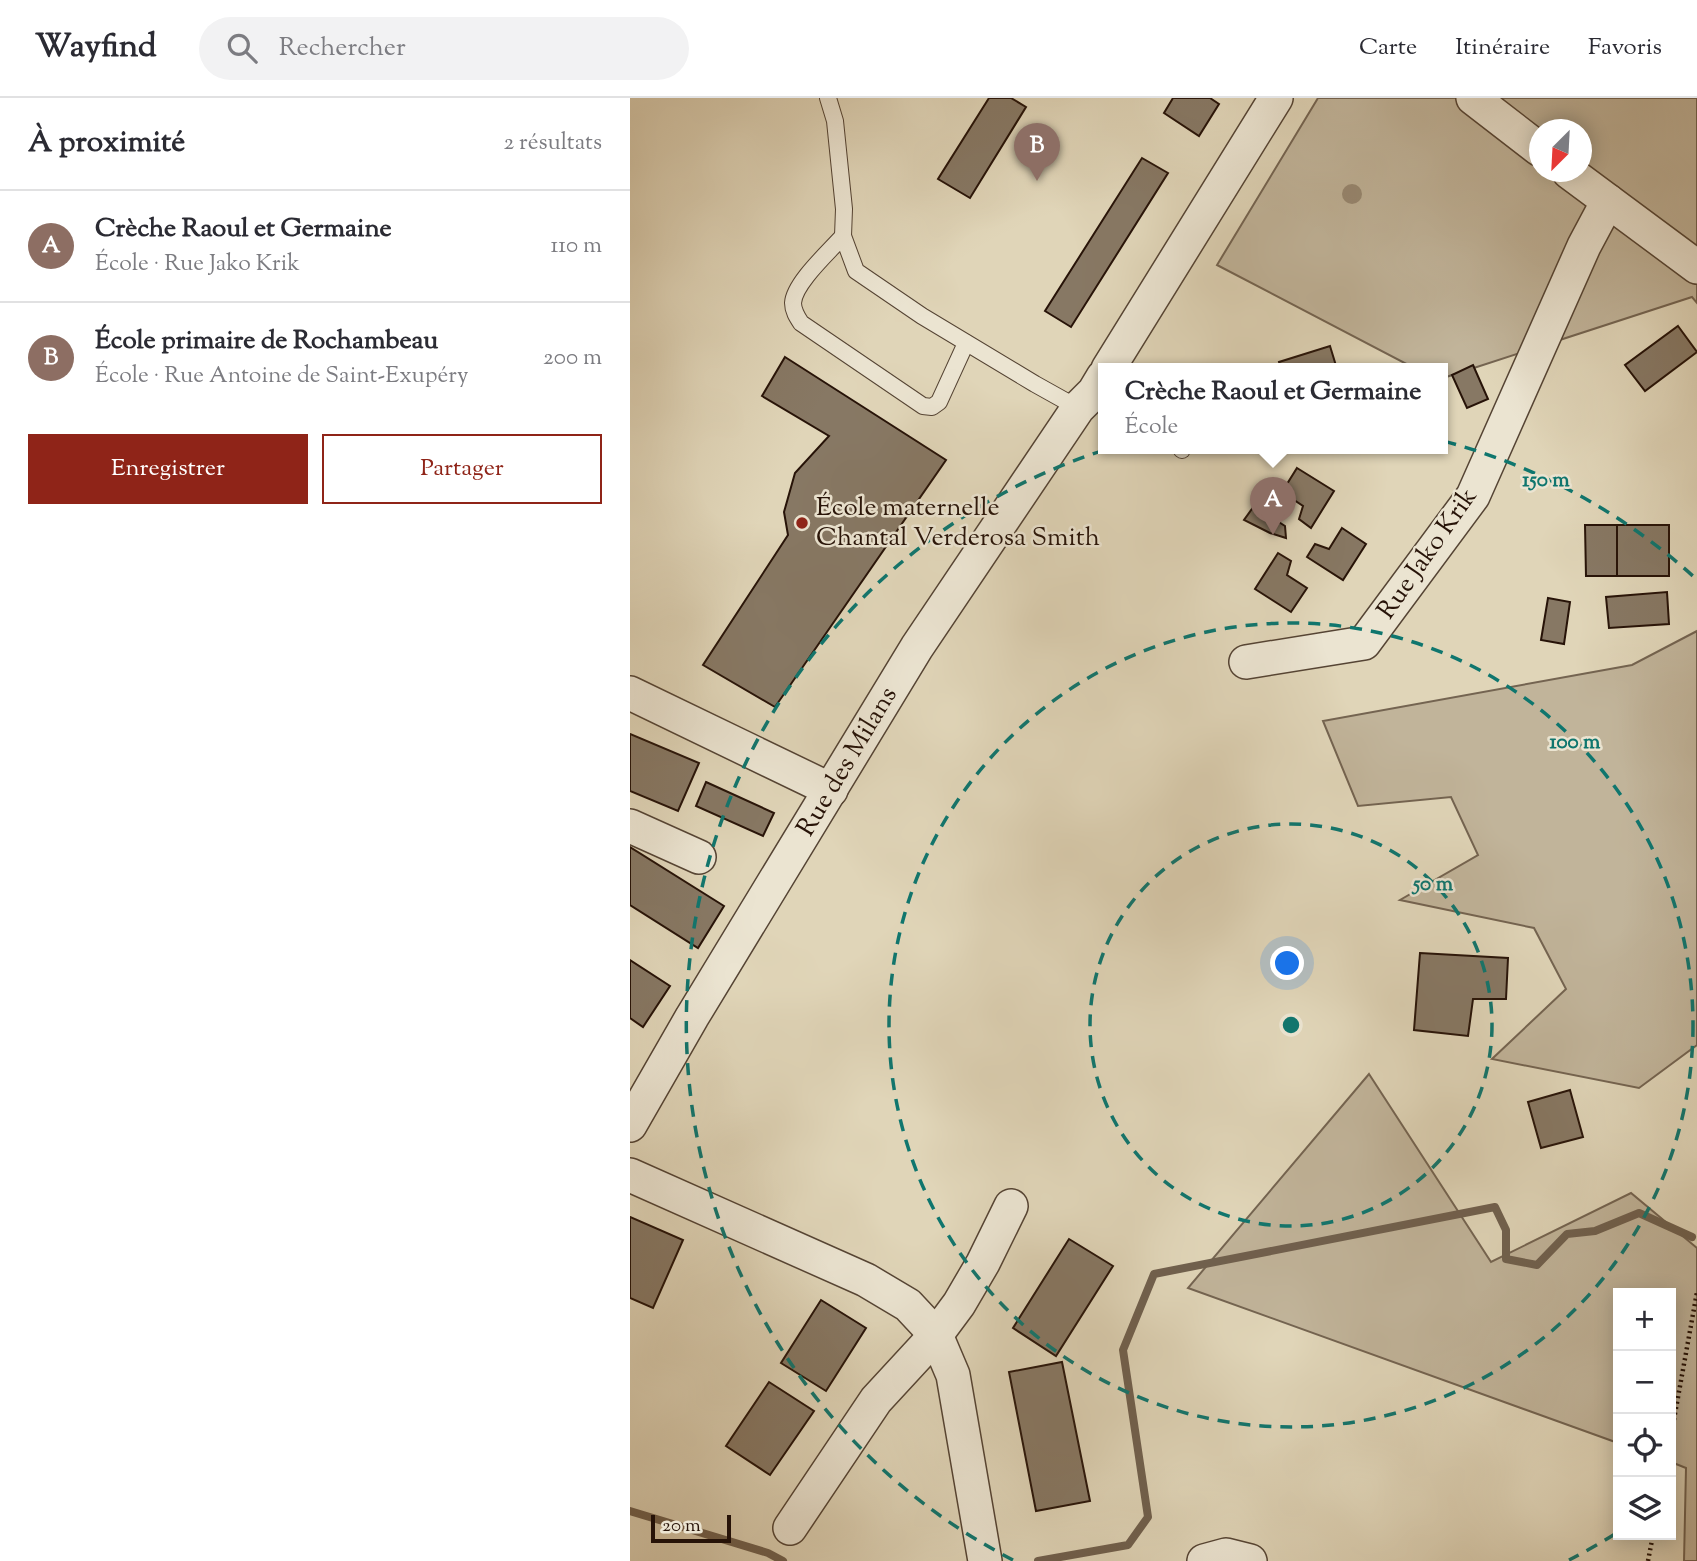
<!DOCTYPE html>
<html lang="fr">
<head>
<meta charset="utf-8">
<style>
  body { margin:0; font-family:"Sorts Mill Goudy",serif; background:#f2f2f3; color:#2b2b33 }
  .controls { position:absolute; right:21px; bottom:21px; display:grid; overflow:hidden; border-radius:0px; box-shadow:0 4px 18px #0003 }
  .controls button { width:63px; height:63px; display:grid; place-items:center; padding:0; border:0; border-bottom:2px solid #e1e1e2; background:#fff; color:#2b2b33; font:35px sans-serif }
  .compass { position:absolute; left:899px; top:21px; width:63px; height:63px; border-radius:50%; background:#fff; box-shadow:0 4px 18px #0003; rotate:204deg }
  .scale { position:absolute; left:21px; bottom:18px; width:80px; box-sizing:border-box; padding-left:7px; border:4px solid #271308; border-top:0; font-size:19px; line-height:24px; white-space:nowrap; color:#271308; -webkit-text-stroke:5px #ebe4d1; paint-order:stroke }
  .you { position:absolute; left:658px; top:866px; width:24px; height:24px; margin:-18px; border:5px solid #fff; border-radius:50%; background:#1a73e8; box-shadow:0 0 0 10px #1a73e833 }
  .badge { display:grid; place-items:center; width:46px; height:46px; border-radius:50%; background:#8f2418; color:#fff; font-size:23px; font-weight:700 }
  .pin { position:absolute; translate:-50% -58px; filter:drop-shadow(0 2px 4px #0008) }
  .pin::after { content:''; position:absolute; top:37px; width:24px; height:21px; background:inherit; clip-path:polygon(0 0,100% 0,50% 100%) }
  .popup { position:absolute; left:468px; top:265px; width:350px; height:91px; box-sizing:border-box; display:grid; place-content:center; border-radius:0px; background:#fff; filter:drop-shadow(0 2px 5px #0005); font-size:23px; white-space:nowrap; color:#7c7c81 }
  .popup b { font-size:26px; color:#2b2b33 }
  .popup::after { content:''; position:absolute; left:50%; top:100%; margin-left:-14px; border:14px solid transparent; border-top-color:#fff }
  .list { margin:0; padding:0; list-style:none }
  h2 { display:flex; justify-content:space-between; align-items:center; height:91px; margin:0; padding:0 28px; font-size:30px }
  h2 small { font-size:23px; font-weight:400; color:#7c7c81 }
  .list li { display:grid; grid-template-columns:46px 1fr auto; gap:21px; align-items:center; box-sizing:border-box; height:112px; padding:0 28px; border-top:2px solid #e1e1e2 }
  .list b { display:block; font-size:26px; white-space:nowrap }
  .list p { margin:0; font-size:23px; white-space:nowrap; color:#7c7c81 }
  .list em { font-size:23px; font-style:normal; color:#7c7c81 }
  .actions { display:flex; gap:14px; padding:21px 28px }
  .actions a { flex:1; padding:16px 0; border:2px solid #8f2418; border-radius:0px; text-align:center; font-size:24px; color:#8f2418 }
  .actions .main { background:#8f2418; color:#fff }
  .icon { flex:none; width:38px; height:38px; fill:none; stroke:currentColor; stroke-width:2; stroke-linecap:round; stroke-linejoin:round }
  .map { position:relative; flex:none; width:1067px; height:1463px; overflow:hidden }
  header { display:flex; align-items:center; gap:42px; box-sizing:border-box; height:98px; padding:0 35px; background:#fff; border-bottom:2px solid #e1e1e2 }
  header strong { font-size:33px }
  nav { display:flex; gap:38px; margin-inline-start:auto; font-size:24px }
  .search { width:490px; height:63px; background:#f2f2f3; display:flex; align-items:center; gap:18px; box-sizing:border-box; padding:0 24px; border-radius:38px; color:#7c7c81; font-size:26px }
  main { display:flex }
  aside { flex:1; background:#fff }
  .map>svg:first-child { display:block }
  .green { fill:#c1b49a; stroke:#746451; stroke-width:2; fill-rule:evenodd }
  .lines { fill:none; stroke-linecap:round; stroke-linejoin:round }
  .stream { stroke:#70604e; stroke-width:8 }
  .building { fill:#877864; stroke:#271308; stroke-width:2 }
  .lane-casing { stroke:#554434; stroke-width:18 }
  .street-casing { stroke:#554434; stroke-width:36 }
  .path { stroke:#271308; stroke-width:4.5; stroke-dasharray:2 3.5; stroke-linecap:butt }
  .lane { stroke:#ebe4d1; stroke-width:16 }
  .street { stroke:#ebe4d1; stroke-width:33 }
  .tree { fill:#988973 }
  .ring { fill:none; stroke:#0f766e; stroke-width:3.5; stroke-dasharray:12 9 }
  .poi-dot { fill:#8f2418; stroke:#ebe4d1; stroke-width:2.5 }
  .labels { text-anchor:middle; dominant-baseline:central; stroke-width:5; stroke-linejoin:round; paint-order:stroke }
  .poi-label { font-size:26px; fill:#271308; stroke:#ebe4d1; text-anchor:start }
  .street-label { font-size:26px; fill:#271308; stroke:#ebe4d1 }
  .centre { fill:#0f766e; stroke:#ebe4d1; stroke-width:3.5 }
  .ring-label { font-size:21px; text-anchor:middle; font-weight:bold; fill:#0f766e; stroke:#ebe4d1; stroke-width:5; stroke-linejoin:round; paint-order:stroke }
</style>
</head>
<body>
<header>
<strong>Wayfind</strong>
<div class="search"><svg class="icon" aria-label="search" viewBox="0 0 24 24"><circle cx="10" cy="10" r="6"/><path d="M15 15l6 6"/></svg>Rechercher</div>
<nav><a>Carte</a><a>Itinéraire</a><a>Favoris</a></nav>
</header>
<main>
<aside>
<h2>À proximité<small>2 résultats</small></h2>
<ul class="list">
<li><span class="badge" style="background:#8d6e63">A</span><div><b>Crèche Raoul et Germaine</b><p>École · Rue Jako Krik</p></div><em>110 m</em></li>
<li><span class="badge" style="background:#8d6e63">B</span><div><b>École primaire de Rochambeau</b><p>École · Rue Antoine de Saint-Exupéry</p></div><em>200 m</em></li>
</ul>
<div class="actions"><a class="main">Enregistrer</a><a>Partager</a></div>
</aside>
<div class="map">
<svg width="1067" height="1463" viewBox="0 0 1067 1463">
  <rect width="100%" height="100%" fill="#e0d5b8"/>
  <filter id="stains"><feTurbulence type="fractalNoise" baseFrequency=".00286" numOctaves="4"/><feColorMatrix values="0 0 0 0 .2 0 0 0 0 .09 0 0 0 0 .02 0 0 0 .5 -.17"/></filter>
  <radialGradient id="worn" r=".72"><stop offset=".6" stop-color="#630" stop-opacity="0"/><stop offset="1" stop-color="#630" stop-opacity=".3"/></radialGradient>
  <g class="green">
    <path d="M688,0h379v205l-5,-6 -249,81v-9h-27l-199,-104zM909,32h42v42h-42z"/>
    <path d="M1067,533v414l-58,43 -147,-29 74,-70 -32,-61 -134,-28 78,-45 -27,-58 -93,9 -35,-85 309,-56z"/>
    <path d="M739,976l122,188 140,-69 66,55v313h-13l2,-93 -15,-6v-169h-53v150l-430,-155z"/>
  </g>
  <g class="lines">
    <g class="stream">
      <path d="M0,1413l138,42 15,8"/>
      <path d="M408,1463l90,-16 20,-28 -25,-167 31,-76 341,-67 11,23v29l31,6 30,-31 28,-3 44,-18 53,24"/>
    </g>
  </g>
  <g class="building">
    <path d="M359,0h22l15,9 -56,91 -32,-19z"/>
    <path d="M543,0h37l9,6 -20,32 -35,-23z"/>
    <path d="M512,60l26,15 -97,154 -26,-16z"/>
    <path d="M1048,228l19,26 -52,39 -20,-26z"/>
    <path d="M700,248l7,23h-56l-2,-7z"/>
    <path d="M155,259l161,103 -171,247 -72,-42 85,-130 -4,-23 11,-39 34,-37 -67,-40z"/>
    <path d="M843,267l15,34 -21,9 -15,-33z"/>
    <path d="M667,370l37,23 -23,37 -12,-9 4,-13 -21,-14z"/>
    <path d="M624,408l31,20 1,12 -16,-5 -26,-13z"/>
    <path d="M955,427h32v51h-31z"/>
    <rect x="987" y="427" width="52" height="51"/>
    <path d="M712,430l24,16 -23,36 -36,-23 8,-13 14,5z"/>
    <path d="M648,455l13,8 -4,14 20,13 -16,24 -36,-23z"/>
    <path d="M1037,494l2,32 -60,4 -3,-31z"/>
    <path d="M918,500l22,4 -6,42 -23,-4z"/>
    <path d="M0,636l69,29 -21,48 -48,-20z"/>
    <path d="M76,684l68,31 -11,23 -67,-30z"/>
    <path d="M0,749l94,59 -26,42 -68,-43z"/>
    <path d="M790,855l88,5 -2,41h-33l-5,37 -54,-6z"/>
    <path d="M0,862l40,26 -27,41 -13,-9z"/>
    <path d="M940,992l13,47 -42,11 -13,-46z"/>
    <path d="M0,1119l53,23 -30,68 -23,-10z"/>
    <path d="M439,1141l44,27 -57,90 -43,-28z"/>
    <path d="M191,1202l45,28 -40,63 -45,-28z"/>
    <path d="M432,1264l28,139 -54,10 -27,-139z"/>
    <path d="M139,1284l45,29 -44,64 -44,-29z"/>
  </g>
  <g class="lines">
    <defs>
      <g id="lane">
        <path d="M198,0l7,23 9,88 -1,27 13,35 66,45 113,68 43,24"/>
        <path d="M213,138c-13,15 -49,47 -50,67 0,8 4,14 8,20l122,83 9,1 7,-5 27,-59"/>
        <path d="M551,351l1,1"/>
      </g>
      <g id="street">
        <path d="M843,0l66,51"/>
        <path d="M939,74l128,95"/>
        <path d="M478,271l168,-271"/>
        <path d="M616,564l118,-19 109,-147 111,-250 24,-45"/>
        <path d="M0,595l201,97"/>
        <path d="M0,728l69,31"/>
        <path d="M0,1027l62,-108 225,-370 161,-239 16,-16 9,-15"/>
        <path d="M0,1077l236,105 42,25 28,30 17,40 32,186"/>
        <path d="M160,1430l86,-128 60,-65 23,-31 24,-41 28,-57"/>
        <path d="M574,1463l22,-6 24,6"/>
      </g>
    </defs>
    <use href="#lane" class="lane-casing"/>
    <use href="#street" class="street-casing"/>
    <g class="path">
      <path d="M1041,1338l26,-144"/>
      <path d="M1018,1463l5,-26"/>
    </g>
    <use href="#lane" class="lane"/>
    <use href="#street" class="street"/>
  </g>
  <circle class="tree" cx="722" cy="96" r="10"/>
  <g class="ring">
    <circle cx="661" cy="927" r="201"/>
    <circle cx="661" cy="927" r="402"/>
    <path d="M985 1436A603 603 0 0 1 939 1462M383 1462A603 603 0 1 1 1064 479"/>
  </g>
  <circle class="poi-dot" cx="172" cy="425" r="7"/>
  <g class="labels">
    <g class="poi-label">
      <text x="186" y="410">École maternelle<tspan x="186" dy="30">Chantal Verderosa Smith</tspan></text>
    </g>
    <g class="street-label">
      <text transform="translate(798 456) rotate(-55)">Rue Jako Krik</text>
      <text transform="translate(218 664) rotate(-59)">Rue des Milans</text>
    </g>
  </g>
  <circle cx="661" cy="927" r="10" class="centre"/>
  <g class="ring-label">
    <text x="916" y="388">150 m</text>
    <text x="945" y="650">100 m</text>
    <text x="803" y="792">50 m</text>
  </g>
  <rect width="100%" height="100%" filter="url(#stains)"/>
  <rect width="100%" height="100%" fill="url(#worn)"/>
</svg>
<div class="controls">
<button>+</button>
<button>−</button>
<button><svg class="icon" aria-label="locate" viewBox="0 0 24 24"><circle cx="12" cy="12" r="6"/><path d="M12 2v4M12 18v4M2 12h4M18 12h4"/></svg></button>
<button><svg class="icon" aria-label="layers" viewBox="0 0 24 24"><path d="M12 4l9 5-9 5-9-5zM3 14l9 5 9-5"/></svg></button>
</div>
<svg class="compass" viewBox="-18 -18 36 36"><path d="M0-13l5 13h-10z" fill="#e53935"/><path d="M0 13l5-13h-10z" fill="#7c7c81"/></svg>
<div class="scale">20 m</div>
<div class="you"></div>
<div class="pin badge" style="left:643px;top:437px;background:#8d6e63">A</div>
<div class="popup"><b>Crèche Raoul et Germaine</b>École</div>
<div class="pin badge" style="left:407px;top:83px;background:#8d6e63">B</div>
</div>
</main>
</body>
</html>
